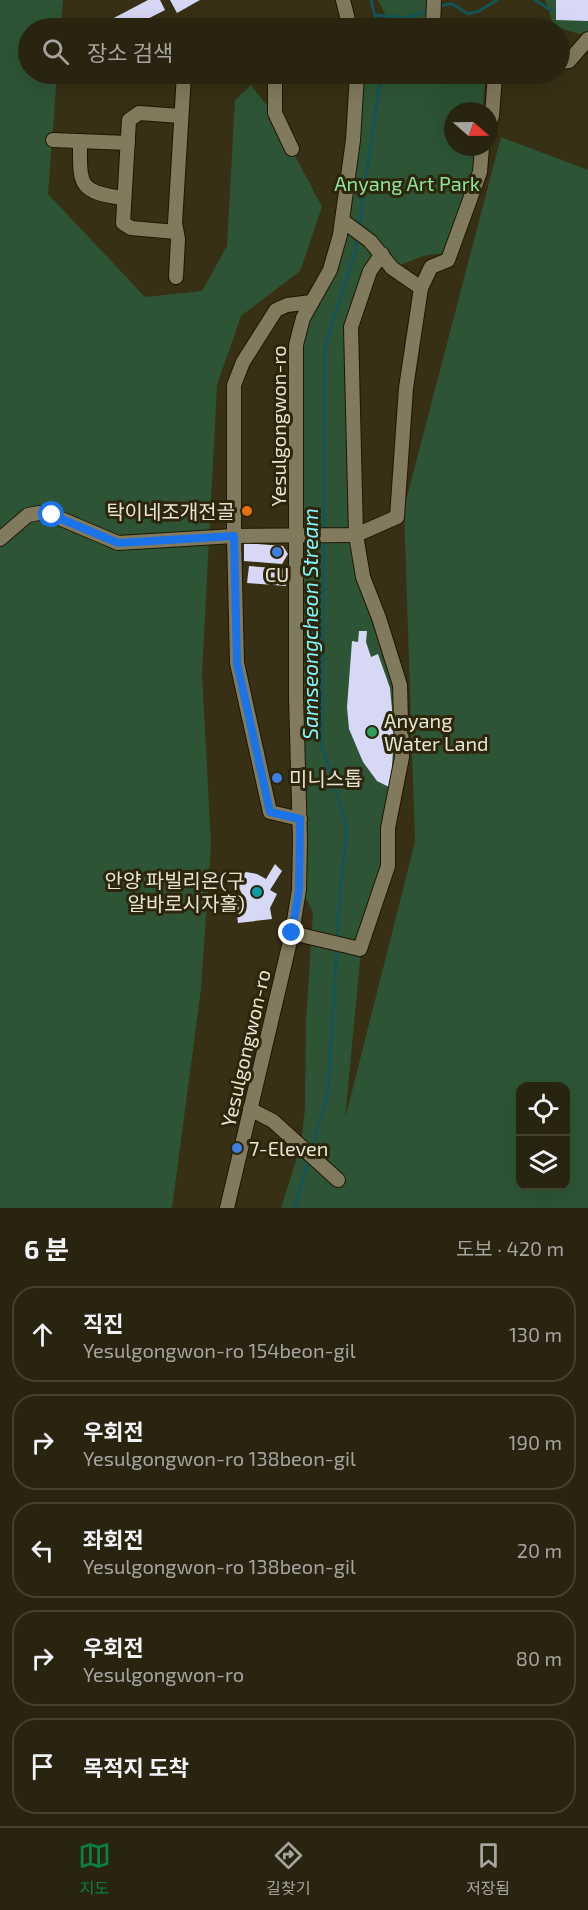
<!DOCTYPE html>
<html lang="ko">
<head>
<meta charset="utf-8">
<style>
  body { margin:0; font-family:"Exo 2","Noto Sans KR",sans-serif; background:#35301e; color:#f1f3f6 }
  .controls { position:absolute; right:18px; bottom:18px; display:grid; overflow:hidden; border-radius:12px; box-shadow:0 6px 24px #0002 }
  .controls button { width:54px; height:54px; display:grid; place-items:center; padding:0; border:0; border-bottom:2px solid #454130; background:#292410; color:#f1f3f6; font:30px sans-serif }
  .compass { position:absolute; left:444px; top:102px; width:54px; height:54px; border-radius:50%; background:#292410; box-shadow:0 6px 24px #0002; rotate:110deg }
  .stop { position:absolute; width:18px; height:18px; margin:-14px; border:4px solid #1a73e8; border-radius:50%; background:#fff }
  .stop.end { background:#1a73e8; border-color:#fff; box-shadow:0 2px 6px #0008 }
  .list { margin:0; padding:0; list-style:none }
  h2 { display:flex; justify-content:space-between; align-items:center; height:78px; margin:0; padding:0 24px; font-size:26px }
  h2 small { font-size:20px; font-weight:400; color:#a5a49f }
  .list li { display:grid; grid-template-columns:39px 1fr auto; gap:18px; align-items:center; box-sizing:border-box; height:96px; margin:0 12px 12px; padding:0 12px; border:2px solid #454130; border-radius:24px }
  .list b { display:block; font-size:22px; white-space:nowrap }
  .list p { margin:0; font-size:20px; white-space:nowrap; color:#a5a49f }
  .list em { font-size:20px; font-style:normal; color:#a5a49f }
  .icon { flex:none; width:33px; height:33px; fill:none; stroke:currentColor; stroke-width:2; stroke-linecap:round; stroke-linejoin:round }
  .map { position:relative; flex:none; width:588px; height:1208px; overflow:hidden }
  .search { position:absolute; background:#292410; box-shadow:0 6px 24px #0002; left:18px; right:18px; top:18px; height:66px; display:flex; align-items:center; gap:15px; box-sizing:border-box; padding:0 21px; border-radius:33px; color:#a5a49f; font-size:22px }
  .sheet { height:618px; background:#292410 }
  nav { display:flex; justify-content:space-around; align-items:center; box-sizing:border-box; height:84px; border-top:2px solid #454130; background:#292410; font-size:16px; color:#a5a49f }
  nav a { display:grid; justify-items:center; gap:3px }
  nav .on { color:#0b8043 }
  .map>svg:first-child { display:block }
  .green { fill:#2d5535; fill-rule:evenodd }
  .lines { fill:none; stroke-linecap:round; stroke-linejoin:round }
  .stream { stroke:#155458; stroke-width:3 }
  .building { fill:#d7d7f6 }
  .minor-casing { stroke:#1e1700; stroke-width:16 }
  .minor { stroke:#827a5d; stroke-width:14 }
  .route { stroke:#1a73e8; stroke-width:8 }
  .food-dot { fill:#e8710a; stroke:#2d260b; stroke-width:2 }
  .shop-dot { fill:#3f7fe0; stroke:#2d260b; stroke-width:2 }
  .leisure-dot { fill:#2e9e5b; stroke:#2d260b; stroke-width:2 }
  .culture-dot { fill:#0f9aa8; stroke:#2d260b; stroke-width:2 }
  .labels { text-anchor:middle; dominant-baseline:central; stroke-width:6; stroke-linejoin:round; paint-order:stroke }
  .park-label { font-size:20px; fill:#8de69d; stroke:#2d260b }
  .street-label { font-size:20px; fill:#e8e4d4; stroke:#2d260b }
  .poi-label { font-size:20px; fill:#e8e4d4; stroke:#2d260b; text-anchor:start }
  .water-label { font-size:21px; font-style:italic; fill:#81f6fc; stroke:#2d260b }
</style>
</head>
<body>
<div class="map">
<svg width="588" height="1208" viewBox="0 0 588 1208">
  <rect width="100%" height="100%" fill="#373015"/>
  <g class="green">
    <path d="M0,0h63l-2,28h-33v46h29l-9,120 97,103 57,-6 25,-45 8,-146 16,-15 21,27 50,95 -22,64 -59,45 -24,69 -15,289 9,170 -10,145 -29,219h-172z"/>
    <path d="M378,0h62l-2,28h-43l-4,-2z"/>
    <path d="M545,0h43v31l-2,5 -32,-10z"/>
    <path d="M358,74h128l-4,37h-29v36h25l-2,17 -33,89 -20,3 -30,12 -10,-13 -31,72 5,208 44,150 -12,181 -28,84 -16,169 70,-277 -11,-334 97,-371 87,33v1038h-307l20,-63 4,-37 1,-86 7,-110 -11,-21 -4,-355 6,-217 27,-49zM520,1086h46v100h-46z"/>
  </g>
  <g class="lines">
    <g class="stream">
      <path d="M371,0l7,28"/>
      <path d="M535,0l17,11"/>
      <path d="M438,7c17,-7 16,-1 30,7l11,-3 18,-11"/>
      <path d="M375,15l33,3 21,-8"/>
      <path d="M359,227l22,-153"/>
      <path d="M324,531l1,-185 31,-97 1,-12"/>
      <path d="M324,538l-2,208 25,82 -6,55 -4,55"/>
      <path d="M312,1149l16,-58 9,-143"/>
      <path d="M295,1208l13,-47"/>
    </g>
  </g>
  <g class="building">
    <path d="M148,0h12l5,10 -35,18h-16l-4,-8z"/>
    <path d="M170,0h30l-23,13z"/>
    <path d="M556,0h32v21l-32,-1z"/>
    <path d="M244,543l39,3 5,8 -6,10 -38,-3z"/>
    <path d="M249,566l37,3v17l-39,-3z"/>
    <path d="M359,631h8l-1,11 5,15 7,-3 12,34 4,42 -3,58 -14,-7 -14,-19 -14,-33 -2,-22 5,-66 6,1z"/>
    <path d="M275,864l7,7 -12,19 7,4 -7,14 2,11 -34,4 -3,-24 9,-1 -9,-18 11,-8 11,2 9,5z"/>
  </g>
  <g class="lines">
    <defs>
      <g id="minor">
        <path d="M343,0l7,28"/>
        <path d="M433,28l1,-28"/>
        <path d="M560,62l9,-1 19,-22"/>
        <path d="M275,74v39l17,36"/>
        <path d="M489,125l3,-9 3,-42"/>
        <path d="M53,140l75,3"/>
        <path d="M80,141c0,43 -3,51 43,57"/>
        <path d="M343,221l27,20 22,27 29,20"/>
        <path d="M176,232l-45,-4 -8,-5 6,-103 10,-7 42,3"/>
        <path d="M176,277l2,-38 -3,-16 9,-149"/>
        <path d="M0,539l28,-24 11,-2 13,2 66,28 116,-7 122,-1 41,-18 9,-129 15,-100 10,-21 17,-7 32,-88 2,-25"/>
        <path d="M300,819l-30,-7 -33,-149 -3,-127v-151l9,-23 33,-52 11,-5 25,-3"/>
        <path d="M292,933l68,16 28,-83v-38l14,-71 -2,-72 -21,-67 -16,-41 -7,-42 -5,-208 19,-56 12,-17"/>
        <path d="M250,1109l23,12 65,59"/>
        <path d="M227,1208l65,-275 7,-43 1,-50 -4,-143v-352l7,-27 27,-48 10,-35 13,-95 4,-66"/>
      </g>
    </defs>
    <use href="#minor" class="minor-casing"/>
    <use href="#minor" class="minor"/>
  </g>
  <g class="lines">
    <path class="route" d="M52,515l66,28 116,-7 3,127 33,149 30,7 -1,71 -7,43"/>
  </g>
  <circle class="food-dot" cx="247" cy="511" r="6"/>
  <g class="shop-dot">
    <circle cx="277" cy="552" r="6"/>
    <circle cx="277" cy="778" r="6"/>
    <circle cx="237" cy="1148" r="6"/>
  </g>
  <circle class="leisure-dot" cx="372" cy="732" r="6"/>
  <circle class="culture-dot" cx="257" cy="892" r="6"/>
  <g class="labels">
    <g class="park-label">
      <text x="407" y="183">Anyang Art Park</text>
    </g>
    <g class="street-label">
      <text transform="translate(278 426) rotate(-90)">Yesulgongwon-ro</text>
      <text transform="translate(245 1048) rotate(-77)">Yesulgongwon-ro</text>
    </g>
    <g class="poi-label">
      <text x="235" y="511" text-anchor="end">탁이네조개전골</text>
      <text x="277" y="574" text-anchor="middle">CU</text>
      <text x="384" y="720">Anyang<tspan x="384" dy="23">Water Land</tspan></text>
      <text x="289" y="778">미니스톱</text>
      <text x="245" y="880" text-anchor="end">안양 파빌리온(구<tspan x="245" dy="23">알바로시자홀)</tspan></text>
      <text x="249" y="1148">7-Eleven</text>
    </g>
    <g class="water-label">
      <text transform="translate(309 624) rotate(-90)">Samseongcheon Stream</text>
    </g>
  </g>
</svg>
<div class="controls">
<button><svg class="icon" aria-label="locate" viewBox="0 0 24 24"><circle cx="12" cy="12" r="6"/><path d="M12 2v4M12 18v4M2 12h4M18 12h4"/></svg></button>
<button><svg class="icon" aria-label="layers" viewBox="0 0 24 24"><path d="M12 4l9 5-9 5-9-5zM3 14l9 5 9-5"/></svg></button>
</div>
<svg class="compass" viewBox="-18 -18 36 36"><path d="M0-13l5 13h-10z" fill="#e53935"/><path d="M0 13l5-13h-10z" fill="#a5a49f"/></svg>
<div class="stop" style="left:52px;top:515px"></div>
<div class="stop end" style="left:292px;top:933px"></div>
<div class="search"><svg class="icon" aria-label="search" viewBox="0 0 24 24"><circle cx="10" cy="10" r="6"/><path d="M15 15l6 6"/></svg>장소 검색</div>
</div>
<section class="sheet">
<h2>6 분<small>도보 · 420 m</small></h2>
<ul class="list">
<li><svg class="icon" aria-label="ahead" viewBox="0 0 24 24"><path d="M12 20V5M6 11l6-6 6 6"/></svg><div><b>직진</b><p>Yesulgongwon-ro 154beon-gil</p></div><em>130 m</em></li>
<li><svg class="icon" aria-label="right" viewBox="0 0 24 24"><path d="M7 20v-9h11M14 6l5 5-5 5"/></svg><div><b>우회전</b><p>Yesulgongwon-ro 138beon-gil</p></div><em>190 m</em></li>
<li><svg class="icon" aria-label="left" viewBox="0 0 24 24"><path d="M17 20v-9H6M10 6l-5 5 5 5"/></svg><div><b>좌회전</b><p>Yesulgongwon-ro 138beon-gil</p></div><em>20 m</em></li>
<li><svg class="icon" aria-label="right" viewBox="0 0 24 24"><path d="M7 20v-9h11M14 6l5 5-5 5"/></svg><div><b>우회전</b><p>Yesulgongwon-ro</p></div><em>80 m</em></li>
<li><svg class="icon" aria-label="arrive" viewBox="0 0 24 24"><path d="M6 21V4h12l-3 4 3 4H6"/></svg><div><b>목적지 도착</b></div></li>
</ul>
</section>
<nav>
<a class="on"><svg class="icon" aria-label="map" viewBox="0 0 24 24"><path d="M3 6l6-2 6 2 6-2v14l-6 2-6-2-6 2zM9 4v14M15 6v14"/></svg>지도</a>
<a><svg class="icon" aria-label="directions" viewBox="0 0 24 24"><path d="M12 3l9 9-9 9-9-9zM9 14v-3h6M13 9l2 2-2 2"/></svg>길찾기</a>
<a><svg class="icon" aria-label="saved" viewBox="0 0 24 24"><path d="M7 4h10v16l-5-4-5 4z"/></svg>저장됨</a>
</nav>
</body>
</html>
